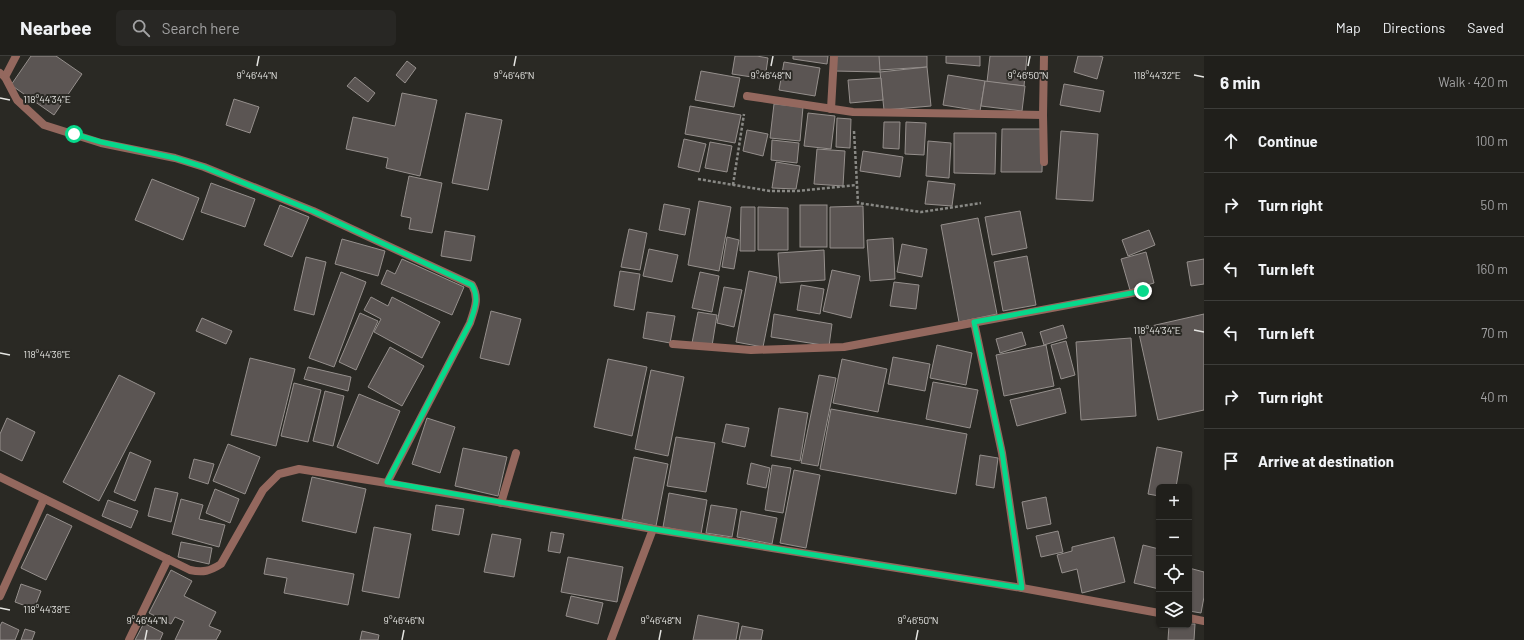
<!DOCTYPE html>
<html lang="en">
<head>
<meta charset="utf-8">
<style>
  body { margin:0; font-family:Barlow,sans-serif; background:#282724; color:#f1f3f6 }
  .controls { position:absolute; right:12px; bottom:12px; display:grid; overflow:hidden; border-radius:6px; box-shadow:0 1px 3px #0004 }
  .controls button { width:36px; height:36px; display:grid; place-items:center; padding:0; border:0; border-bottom:1px solid #3d3d3a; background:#201f1b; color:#f1f3f6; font:20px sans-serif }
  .stop { position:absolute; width:12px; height:12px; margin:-9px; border:3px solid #07d98b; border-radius:50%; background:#fff }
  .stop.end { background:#07d98b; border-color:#fff; box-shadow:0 1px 4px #0008 }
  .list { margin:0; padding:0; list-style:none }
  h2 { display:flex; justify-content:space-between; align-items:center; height:52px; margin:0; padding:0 16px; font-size:17px }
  h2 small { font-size:13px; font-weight:400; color:#a2a2a3 }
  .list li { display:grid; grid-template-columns:26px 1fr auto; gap:12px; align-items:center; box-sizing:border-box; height:64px; padding:0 16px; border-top:1px solid #3d3d3a }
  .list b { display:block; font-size:15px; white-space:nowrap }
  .list em { font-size:13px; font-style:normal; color:#a2a2a3 }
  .icon { flex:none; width:22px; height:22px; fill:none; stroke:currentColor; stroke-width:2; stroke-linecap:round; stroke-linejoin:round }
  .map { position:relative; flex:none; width:1204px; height:584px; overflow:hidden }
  header { display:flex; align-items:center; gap:24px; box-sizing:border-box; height:56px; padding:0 20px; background:#201f1b; border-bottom:1px solid #3d3d3a }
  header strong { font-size:19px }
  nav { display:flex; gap:22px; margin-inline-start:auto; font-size:14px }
  .search { width:280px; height:36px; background:#282724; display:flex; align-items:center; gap:10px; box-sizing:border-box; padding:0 14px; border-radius:6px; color:#a2a2a3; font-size:15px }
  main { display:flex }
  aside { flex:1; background:#201f1b }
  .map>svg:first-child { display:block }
  .building { fill:#5b5553; stroke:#958f8c }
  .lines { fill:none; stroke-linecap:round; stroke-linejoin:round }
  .path { stroke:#898985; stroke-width:2.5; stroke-dasharray:3 2; stroke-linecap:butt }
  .lane { stroke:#94685e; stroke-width:8 }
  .street { stroke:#94685e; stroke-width:8 }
  .route { stroke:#07d98b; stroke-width:5 }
  .ticks { fill:none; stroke:#e5e5e2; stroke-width:1.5 }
  .ticks-label { font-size:10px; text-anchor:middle; fill:#e5e5e2; stroke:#2a2924; stroke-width:4; stroke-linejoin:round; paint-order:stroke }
</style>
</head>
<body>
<header>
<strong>Nearbee</strong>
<div class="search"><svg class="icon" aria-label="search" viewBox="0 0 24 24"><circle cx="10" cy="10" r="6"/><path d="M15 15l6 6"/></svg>Search here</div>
<nav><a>Map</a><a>Directions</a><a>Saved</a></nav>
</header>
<main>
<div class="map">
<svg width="1204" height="584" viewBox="0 0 1204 584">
  <rect width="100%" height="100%" fill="#2a2924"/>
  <g class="building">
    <path d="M31,0h25l26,18 -28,41 -43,-30z"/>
    <path d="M735,0h22l11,2 -3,21 -33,-5z"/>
    <path d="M793,0h35l-1,8 -34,-5z"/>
    <path d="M834,0h47l-1,16 -46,-1z"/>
    <path d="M879,0h48v11l-47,3z"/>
    <path d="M946,0h34v10l-34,-3z"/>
    <path d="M990,0h37l-3,30 -37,-4z"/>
    <path d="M1078,0h21l4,1 -6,22 -23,-7z"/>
    <path d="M407,5l9,7 -11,15 -9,-8z"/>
    <path d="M784,6l36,6 -5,28 -36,-6z"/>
    <path d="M927,11l4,39 -47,4 -4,-38z"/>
    <path d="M701,15l39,7 -6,29 -39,-7z"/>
    <path d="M948,19l37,6 -5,30 -37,-6z"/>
    <path d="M355,21l20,16 -7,9 -21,-16z"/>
    <path d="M881,22l2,22 -33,3 -2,-23z"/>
    <path d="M985,25l40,5 -3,25 -41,-5z"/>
    <path d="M1064,28l40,7 -4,21 -40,-7z"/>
    <path d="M402,37l35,7 -17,76 -34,-8 2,-10 -42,-9 7,-32 42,9z"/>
    <path d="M234,43l25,8 -9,26 -24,-8z"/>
    <path d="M774,48l29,3 -3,34 -30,-3z"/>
    <path d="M690,50l51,9 -6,28 -50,-9z"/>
    <path d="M466,57l36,7 -14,70 -36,-7z"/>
    <path d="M808,57l27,3 -4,33 -27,-3z"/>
    <path d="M837,62l14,1 -1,29 -14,-1z"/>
    <path d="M884,66h16l-1,27 -16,-1z"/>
    <path d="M906,66l20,1 -2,32 -19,-1z"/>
    <path d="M1002,73h41l-1,43h-41z"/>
    <path d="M747,74l21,4 -5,22 -20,-5z"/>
    <path d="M1061,75l37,3 -5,67 -37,-2z"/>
    <path d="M954,77h42l-1,41 -41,-1z"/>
    <path d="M684,83l22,5 -7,28 -21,-5z"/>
    <path d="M772,84l27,3 -2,20 -26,-3z"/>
    <path d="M928,85l23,2 -2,35 -23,-2z"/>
    <path d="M710,86l22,4 -5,26 -22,-4z"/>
    <path d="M817,93l28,2 -2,35 -29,-2z"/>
    <path d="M863,95l40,6 -3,20 -40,-6z"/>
    <path d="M776,106l24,4 -4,23 -24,-1z"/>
    <path d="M409,120l33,7 -10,50 -23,-4 2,-11 -10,-2z"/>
    <path d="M152,123l47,19 -16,42 -48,-20z"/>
    <path d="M928,125l27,3 -3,22 -27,-2z"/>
    <path d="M211,127l44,16 -10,28 -44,-15z"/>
    <path d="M699,145l32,6 -12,64 -31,-6z"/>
    <path d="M664,148l26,5 -5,26 -26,-5z"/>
    <path d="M280,149l29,12 -17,40 -28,-12z"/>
    <rect x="800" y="149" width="27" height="42"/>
    <path d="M863,150l1,42h-34v-41z"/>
    <path d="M741,151h14v44h-15z"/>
    <path d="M758,151l30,1v42h-30z"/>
    <path d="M1020,155l7,37 -35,7 -7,-38z"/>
    <path d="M978,162l19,96 -38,8 -18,-97z"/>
    <path d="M629,173l18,4 -7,37 -19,-3z"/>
    <path d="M1149,174l6,15 -27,11 -6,-16z"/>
    <path d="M445,175l30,5 -4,25 -30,-5z"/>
    <path d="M727,181l12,3 -5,29 -12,-2z"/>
    <path d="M893,182l2,41 -25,2 -3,-41z"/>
    <path d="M342,183l43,12 -7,25 -43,-12z"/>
    <path d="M902,188l25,5 -5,28 -25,-5z"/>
    <path d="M649,193l29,6 -6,27 -29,-6z"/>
    <path d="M824,194l1,30 -45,3 -2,-30z"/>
    <path d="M1146,196l8,31 -24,7 -9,-31z"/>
    <path d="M1027,200l9,49 -33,6 -9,-49z"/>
    <path d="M306,201l20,5 -12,53 -20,-5z"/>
    <path d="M402,203l62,28 -12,28 -71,-31 6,-14 8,4z"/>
    <path d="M1204,203v25l-13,2 -4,-24z"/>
    <path d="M832,214l28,6 -9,42 -28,-7z"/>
    <path d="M620,215l20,3 -6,36 -20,-4z"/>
    <path d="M749,215l28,6 -14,70 -27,-5z"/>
    <path d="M341,216l25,10 -32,85 -25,-9z"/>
    <path d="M700,216l19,4 -7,36 -20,-4z"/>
    <path d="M894,226l25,3 -3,24 -26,-3z"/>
    <path d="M801,229l23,4 -4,25 -23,-4z"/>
    <path d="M724,231l18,3 -8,37 -17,-4z"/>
    <path d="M371,241l17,9 4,-9 48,25 -18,36 -48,-26 7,-13 -17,-9z"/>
    <path d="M491,255l30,8 -12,46 -29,-7z"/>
    <path d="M647,256l28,4 -5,27 -27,-5z"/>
    <path d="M698,256l19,3 -5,31 -20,-3z"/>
    <path d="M360,257l18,8 -22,49 -17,-8z"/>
    <path d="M774,258l58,10 -3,22 -58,-9z"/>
    <path d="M1204,258v96l-46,10 -20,-91z"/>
    <path d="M202,262l30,13 -6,13 -30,-13z"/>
    <path d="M1063,269l4,13 -23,7 -4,-13z"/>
    <path d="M1022,276l4,13 -26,8 -4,-14z"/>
    <path d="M1131,282l5,78 -55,4 -5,-78z"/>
    <path d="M1066,285l9,34 -14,4 -10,-34z"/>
    <path d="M937,289l35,8 -6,32 -36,-7z"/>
    <path d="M1046,289l8,41 -50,10 -8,-41z"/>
    <path d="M390,291l34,19 -22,40 -34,-19z"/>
    <path d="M893,301l37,7 -5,27 -37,-7z"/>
    <path d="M250,302l45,11 -19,77 -45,-11z"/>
    <path d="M608,303l39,8 -15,69 -38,-9z"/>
    <path d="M842,303l45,10 -9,43 -45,-9z"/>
    <path d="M308,311l43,10 -3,14 -44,-12z"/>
    <path d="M651,314l33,7 -16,79 -33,-7z"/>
    <path d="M119,319l36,18 -56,108 -36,-19z"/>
    <path d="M819,319l17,3 -18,88 -17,-3z"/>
    <path d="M933,326l45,8 -8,38 -44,-9z"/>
    <path d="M294,327l27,7 -13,52 -27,-6z"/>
    <path d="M1060,332l6,25 -49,13 -7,-26z"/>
    <path d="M325,335l19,5 -11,50 -20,-5z"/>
    <path d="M359,338l41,17 -22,53 -41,-17z"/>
    <path d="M779,352l29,5 -8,48 -29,-5z"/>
    <path d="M831,353l136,25 -11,60 -136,-25z"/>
    <path d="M7,362l28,14 -13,29 -22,-11v-16z"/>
    <path d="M427,362l28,9 -15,46 -28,-9z"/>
    <path d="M726,368l23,4 -4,19 -23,-5z"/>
    <path d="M676,381l39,6 -9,49 -39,-6z"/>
    <path d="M228,388l32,13 -15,37 -32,-13z"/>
    <path d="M1157,391l25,5 -6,35h-17v9l-11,-2z"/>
    <path d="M463,392l44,9 -9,39 -43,-10z"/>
    <path d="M130,396l21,9 -16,40 -21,-9z"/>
    <path d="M980,399l18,3 -4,30 -18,-3z"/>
    <path d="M634,401l34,7 -12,62 -34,-7z"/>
    <path d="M194,403l20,5 -6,20 -19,-6z"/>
    <path d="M751,407l19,5 -4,20 -19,-4z"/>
    <path d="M772,409l19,3 -8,45 -18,-3z"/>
    <path d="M794,414l26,5 -14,73 -26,-5z"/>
    <path d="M312,421l54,12 -10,44 -54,-12z"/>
    <path d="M155,432l23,5 -7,29 -23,-6z"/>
    <path d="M215,433l24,10 -9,24 -24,-10z"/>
    <path d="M669,437l38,7 -6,34 -38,-7z"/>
    <path d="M1046,441l5,27 -24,5 -5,-27z"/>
    <path d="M181,443l22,6 -4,14 26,6 -6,22 -47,-13z"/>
    <path d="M108,444l30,11 -7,17 -29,-12z"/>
    <path d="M436,449l28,4 -5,26 -27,-5z"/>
    <path d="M711,449l26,4 -5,28 -26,-4z"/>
    <path d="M741,455l36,7 -5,26 -35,-7z"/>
    <path d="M47,458l25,12 -26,54 -25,-12z"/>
    <path d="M374,471l37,7 -12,64 -37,-7z"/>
    <path d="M1058,475l5,21 -22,5 -5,-21z"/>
    <path d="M551,476l13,2 -4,19 -12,-2z"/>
    <path d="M492,478l29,5 -7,38 -30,-5z"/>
    <path d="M1114,481l11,45 -43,11 -5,-24 -15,4 -5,-18 15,-4v-4z"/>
    <path d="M181,486l31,6 -3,16 -31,-7z"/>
    <path d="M1143,489l16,4v40l-25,-6z"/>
    <path d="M568,501l55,10 -6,35 -56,-10z"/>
    <path d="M267,502l87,16 -6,31 -64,-12 3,-15 -23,-4z"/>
    <path d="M1189,512l15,4v25l-3,16 -12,-2z"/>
    <path d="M171,514l21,11 -8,15 32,16 -7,14 12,5 -5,9h-41l9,-19 -9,-4 -4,7 -22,-11z"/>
    <path d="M21,528l20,7 -7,18 -19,-7z"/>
    <path d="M571,540l32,7 -5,21 -32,-8z"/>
    <path d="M698,559l41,8 -3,17h-43z"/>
    <path d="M2,566l17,8 -4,10h-15v-14z"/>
    <path d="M144,567l19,10 -3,7h-25z"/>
    <path d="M1189,568h6l-1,16h-26l1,-15h20z"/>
    <path d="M742,570l21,4 -2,10h-22z"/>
    <path d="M25,573l10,3 -3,8h-11z"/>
    <path d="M362,575l17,4 -1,5h-18z"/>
  </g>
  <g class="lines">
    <g class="path">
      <path d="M854,75l4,72 63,9 60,-9"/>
      <path d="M698,123l72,12h27l59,-6"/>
      <path d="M733,129l11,-71"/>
    </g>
    <path class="lane" d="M501,447l15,-50"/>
    <g class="street">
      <path d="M0,17l5,4 12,23 27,25 57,18 74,15 29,9 109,44 159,74c8,14 2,25 -2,38l-83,160"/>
      <path d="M5,21l11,-21"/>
      <path d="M747,40l106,16 190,3"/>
      <path d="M831,53l3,-53"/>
      <path d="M1044,106l-1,-47 1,-59"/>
      <path d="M974,266l28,131 20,135"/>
      <path d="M673,288l78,6 93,-3 299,-56"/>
      <path d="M0,421l190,93c13,3 20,1 31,-6l42,-74 16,-16 20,-5 88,14 266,46 369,59 137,25"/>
      <path d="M0,540l44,-97"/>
      <path d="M1189,562l15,3"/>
      <path d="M129,584l39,-81"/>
      <path d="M611,584l42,-111"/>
    </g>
  </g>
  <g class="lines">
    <path class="route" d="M74,78l27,8 74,16 29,9 109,44 159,74c8,14 2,25 -2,38l-83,159 266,47 369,59 -20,-136 -28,-130 169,-31"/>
  </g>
  <path class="ticks" d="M257,10l2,-10M514,10l2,-10M771,10l2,-10M1028,10l2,-10M1194,19l10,2M0,42l10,2M1194,274l10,2M0,297l10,2M0,552l10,2M145,584l2,-10M402,584l2,-10M659,584l2,-10M916,584l2,-10"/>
  <g class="ticks-label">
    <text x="1157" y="23">118°44'32"E</text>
    <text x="514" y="23">9°46'46"N</text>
    <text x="1028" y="23">9°46'50"N</text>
    <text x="257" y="23">9°46'44"N</text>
    <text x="771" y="23">9°46'48"N</text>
    <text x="47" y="47">118°44'34"E</text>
    <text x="1157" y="278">118°44'34"E</text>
    <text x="47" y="302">118°44'36"E</text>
    <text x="47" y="557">118°44'38"E</text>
    <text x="147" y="568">9°46'44"N</text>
    <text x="404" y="568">9°46'46"N</text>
    <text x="661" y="568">9°46'48"N</text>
    <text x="918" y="568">9°46'50"N</text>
  </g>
</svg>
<div class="controls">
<button>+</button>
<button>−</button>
<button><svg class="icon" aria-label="locate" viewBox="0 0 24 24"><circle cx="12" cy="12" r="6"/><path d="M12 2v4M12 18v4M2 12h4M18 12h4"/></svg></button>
<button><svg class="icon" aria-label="layers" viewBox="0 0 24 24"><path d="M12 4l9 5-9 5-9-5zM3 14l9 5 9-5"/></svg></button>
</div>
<div class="stop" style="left:74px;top:78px"></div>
<div class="stop end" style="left:1143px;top:235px"></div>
</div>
<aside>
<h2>6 min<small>Walk · 420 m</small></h2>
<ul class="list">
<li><svg class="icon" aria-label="ahead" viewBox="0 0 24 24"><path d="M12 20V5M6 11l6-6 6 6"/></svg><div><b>Continue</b></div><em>100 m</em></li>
<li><svg class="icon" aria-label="right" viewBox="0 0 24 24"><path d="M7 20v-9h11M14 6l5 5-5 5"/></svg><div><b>Turn right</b></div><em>50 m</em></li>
<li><svg class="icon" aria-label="left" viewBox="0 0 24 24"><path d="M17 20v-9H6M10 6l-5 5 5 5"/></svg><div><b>Turn left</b></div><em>160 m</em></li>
<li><svg class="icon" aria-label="left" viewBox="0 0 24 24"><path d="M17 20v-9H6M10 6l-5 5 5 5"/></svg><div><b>Turn left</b></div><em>70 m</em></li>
<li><svg class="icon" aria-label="right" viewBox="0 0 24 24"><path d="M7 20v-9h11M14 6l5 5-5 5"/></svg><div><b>Turn right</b></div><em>40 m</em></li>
<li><svg class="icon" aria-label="arrive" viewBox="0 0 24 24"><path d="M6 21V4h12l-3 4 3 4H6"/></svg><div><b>Arrive at destination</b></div></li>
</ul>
</aside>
</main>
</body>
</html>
